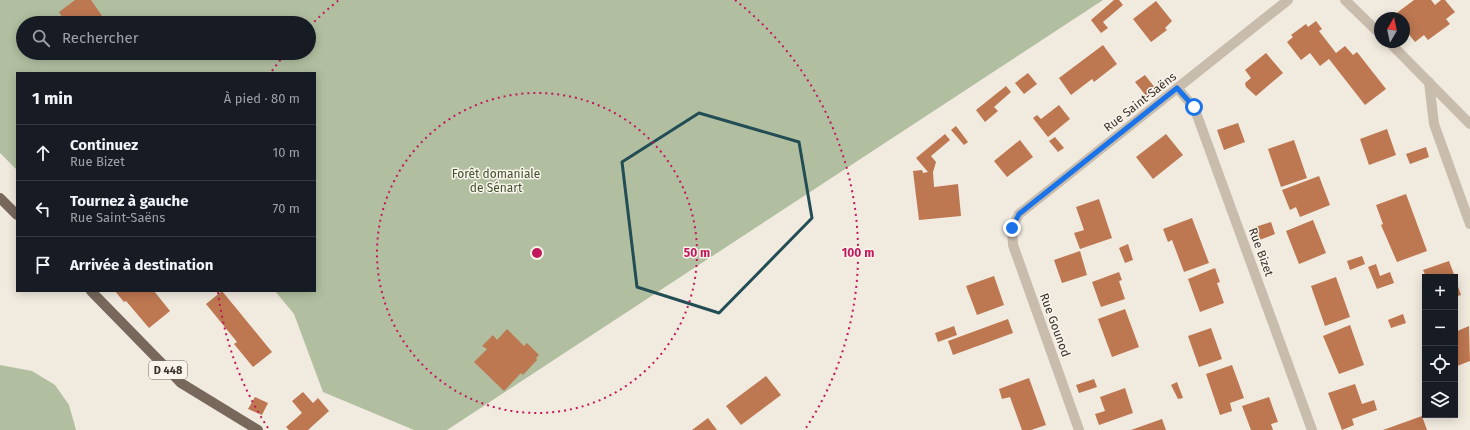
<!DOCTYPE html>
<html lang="fr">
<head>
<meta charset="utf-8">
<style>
  body { margin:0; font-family:"Fira Sans",sans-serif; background:#242831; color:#f1f3f6 }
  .controls { position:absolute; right:12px; bottom:12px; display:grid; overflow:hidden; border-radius:0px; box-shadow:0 2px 10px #0003 }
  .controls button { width:36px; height:36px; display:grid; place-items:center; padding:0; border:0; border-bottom:1px solid #363941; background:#171b24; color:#f1f3f6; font:20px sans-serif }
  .compass { position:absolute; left:1374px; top:12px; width:36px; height:36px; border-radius:50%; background:#171b24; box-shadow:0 2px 10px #0003; rotate:9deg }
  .stop { position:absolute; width:12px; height:12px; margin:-9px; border:3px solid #1a73e8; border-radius:50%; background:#fff }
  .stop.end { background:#1a73e8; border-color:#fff; box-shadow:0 1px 4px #0008 }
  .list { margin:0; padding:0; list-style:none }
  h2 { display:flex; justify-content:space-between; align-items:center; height:52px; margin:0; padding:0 16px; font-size:17px }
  h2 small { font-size:13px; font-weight:400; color:#9ea1a6 }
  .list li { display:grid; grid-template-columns:26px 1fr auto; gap:12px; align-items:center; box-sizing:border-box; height:56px; padding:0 16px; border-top:1px solid #363941 }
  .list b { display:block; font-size:15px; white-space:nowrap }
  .list p { margin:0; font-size:13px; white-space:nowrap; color:#9ea1a6 }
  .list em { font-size:13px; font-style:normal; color:#9ea1a6 }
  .icon { flex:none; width:22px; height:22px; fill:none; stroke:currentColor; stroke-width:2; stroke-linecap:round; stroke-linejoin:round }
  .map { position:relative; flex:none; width:1470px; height:430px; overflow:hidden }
  .search { position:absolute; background:#171b24; box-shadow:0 2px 10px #0003; left:16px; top:16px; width:300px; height:44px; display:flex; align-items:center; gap:10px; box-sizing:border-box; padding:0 14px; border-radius:22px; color:#9ea1a6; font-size:15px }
  .panel { position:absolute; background:#171b24; box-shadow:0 2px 10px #0003; left:16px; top:72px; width:300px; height:220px; border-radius:0px }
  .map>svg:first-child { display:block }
  .green { fill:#b1bfa0; fill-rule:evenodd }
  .building { fill:#bd7751 }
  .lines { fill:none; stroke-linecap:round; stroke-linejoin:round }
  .minor { stroke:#c8bcac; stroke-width:10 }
  .primary { stroke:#78685c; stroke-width:10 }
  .route { stroke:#1a73e8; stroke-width:5 }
  .marked { fill:none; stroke:#234d55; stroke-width:3; stroke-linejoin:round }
  .ring { fill:none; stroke:#c2185b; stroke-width:2; stroke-dasharray:2 4 }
  .labels { text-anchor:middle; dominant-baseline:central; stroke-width:3; stroke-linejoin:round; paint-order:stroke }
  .shield { fill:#f9f4eb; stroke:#716a64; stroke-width:1 }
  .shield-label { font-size:11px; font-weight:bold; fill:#372f2a }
  .street-label { font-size:12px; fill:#372f2a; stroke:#f9f4eb }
  .park-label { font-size:12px; fill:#425330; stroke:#f9f4eb }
  .centre { fill:#c2185b; stroke:#f9f4eb; stroke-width:2 }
  .ring-label { font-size:12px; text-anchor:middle; font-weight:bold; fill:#c2185b; stroke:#f9f4eb; stroke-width:3; stroke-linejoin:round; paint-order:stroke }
</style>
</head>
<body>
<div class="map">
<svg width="1470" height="430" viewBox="0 0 1470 430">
  <rect width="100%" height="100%" fill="#f1eadf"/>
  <g class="green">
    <path d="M0,0h1103l-656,430h-33l-91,-38 -29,-78 -19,-23h40v-218h-298v97l-17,-17zM23,23h286v30h-286z"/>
    <path d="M0,365l32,6 23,14 14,20 7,25h-76z"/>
  </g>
  <g class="building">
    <path d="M75,0h16l16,23h-41l-7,-11z"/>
    <path d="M1114,0h5l4,5 -20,17 5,6 -7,5 -10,-13z"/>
    <path d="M1414,0h17l4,5 6,-5h4l10,12 -9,7 4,5 -22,16 -4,-5 -9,7 -11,-14v-10h-8l-2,-3z"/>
    <path d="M1156,1l16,20 -7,7 2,2 -16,12 -18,-23z"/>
    <path d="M1316,21l6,8 -3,2 17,22 9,-7 8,9 4,-3 29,37 -21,16 -36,-46 -9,7 -10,-13 -9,7 -14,-18 6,-5 -2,-2 15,-11 2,3z"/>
    <path d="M1103,45l14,19 -23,18 -2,-3 -21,16 -12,-17z"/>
    <path d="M1266,53l17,20 -27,23 -10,-9 -1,-4 6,-5 -6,-8z"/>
    <path d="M1028,73l9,11 -13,10 -9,-11z"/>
    <path d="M1145,75l11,14 -9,8 -12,-15z"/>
    <path d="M1006,86l5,6 -17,15 4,4 -13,11 -9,-12z"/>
    <path d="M1059,105l11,14 -22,18 -15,-19 4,-3 4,4z"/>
    <path d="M1238,123l7,19 -21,8 -7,-20z"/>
    <path d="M956,126l12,16 -4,3 -13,-15z"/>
    <path d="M1387,129l9,26 -27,10 -9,-26z"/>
    <path d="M945,134l5,6 -19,16 5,6 -3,10 1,15 24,-3 3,32 -42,4 -6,-49 9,-1 1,3 5,-1 -12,-14z"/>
    <path d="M1166,134l17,21 -30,24 -17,-22z"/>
    <path d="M1055,137l9,11 -6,4 -9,-11z"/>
    <path d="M1020,140l13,17 -26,20 -13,-16z"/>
    <path d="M1294,140l13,38 -26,9 -13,-38z"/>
    <path d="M1426,147l3,10 -19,7 -4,-10z"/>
    <path d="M1319,176l11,29 -30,12 -4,-10 -6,3 -8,-20z"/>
    <path d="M1406,194l21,57 -30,11 -16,-37 2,-1 -7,-19z"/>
    <path d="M1099,199l13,39 -32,11 -6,-16 10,-3 -8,-23z"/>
    <path d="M1192,218l17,45 -25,9 -12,-32 -4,2 -5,-13z"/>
    <path d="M1313,220l13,33 -27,11 -13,-33z"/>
    <path d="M1271,222l4,12 -18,7 -5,-13z"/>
    <path d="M1128,244l5,16 -8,3 -6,-15z"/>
    <path d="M1080,251l7,24 -25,8 -8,-23z"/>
    <path d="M1362,256l3,8 -15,6 -3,-9z"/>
    <path d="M1449,261l6,16h-29l-3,-7z"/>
    <path d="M1376,264l4,12 10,-4 4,11 -17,6 -9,-22z"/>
    <path d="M1215,268l5,14 -3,1 7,20 -24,9 -12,-33z"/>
    <path d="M1119,272l3,8 -3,1 6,18 -24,8 -9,-25z"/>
    <path d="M994,276l10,29 -27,10 -11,-29z"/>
    <path d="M1336,277l14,40 -25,9 -14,-40z"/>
    <path d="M1455,278l6,17 -6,2z"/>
    <path d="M115,291h39l16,20 -21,17 -23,-27 -2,1z"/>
    <path d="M222,291l50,61 -19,15 -19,-23 3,-2 -31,-38z"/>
    <path d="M1125,309l14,38 -27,10 -14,-38z"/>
    <path d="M1403,314l3,9 -15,5 -3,-8z"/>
    <path d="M1008,319l5,14 -60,22 -5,-14z"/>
    <path d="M1350,325l14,40 -25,9 -16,-38z"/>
    <path d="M954,326l3,9 -19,7 -3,-9z"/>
    <path d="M1469,326l1,35 -13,5 -2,-5v-29z"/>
    <path d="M1211,328l11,31 -23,8 -11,-31z"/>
    <path d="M507,329l17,17 3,-3 12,12 -3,3 1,2 -14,15 -2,-2 -17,18 -30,-29 13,-13 -5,-3 11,-11 4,5z"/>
    <path d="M1232,365l12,33 -14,5 2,8 -12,4 -14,-41z"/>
    <path d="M766,376l15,19 -40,30 -15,-19z"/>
    <path d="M1029,378l17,47 -15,5h-9l-12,-33 -8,2 -3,-10z"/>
    <path d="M1094,379l3,8 -18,6 -3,-8z"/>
    <path d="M1177,382l6,16 -5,1 -7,-14z"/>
    <path d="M1355,384l7,20 12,-4 3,10 -25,9 2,6 -12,5 -14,-37z"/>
    <path d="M1125,388l8,25 -34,12 -4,-11 10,-3 -5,-14z"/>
    <path d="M303,392l10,11 5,-5 11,13 -21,19h-19l-3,-3 16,-14 -10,-12z"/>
    <path d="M255,397l13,6 -6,12 -14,-6z"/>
    <path d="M1269,397l9,25 -7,2 2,6h-22l-9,-24z"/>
    <path d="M1422,416l5,14h-44z"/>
    <path d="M708,418l9,12h-25z"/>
    <path d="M1162,419l4,11h-35z"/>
  </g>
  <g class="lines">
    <g class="minor">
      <path d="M1345,0l35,34"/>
      <path d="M1389,42l81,82"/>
      <path d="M1429,82l5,42 36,100"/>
      <path d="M1177,88l17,19 118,323"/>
      <path d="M1079,430l-66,-185 -1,-17 7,-14 269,-214"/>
    </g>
    <g class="primary">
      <path d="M0,198l17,17"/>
      <path d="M91,291l90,92 77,47"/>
    </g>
  </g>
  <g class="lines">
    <path class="route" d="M1012,228l7,-14 158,-126 17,19"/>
  </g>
  <path class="marked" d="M699,113l100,29 13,76 -93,95 -82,-26 -15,-125z"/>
  <g class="ring">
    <circle cx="537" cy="253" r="160"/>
    <path d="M268 428A321 321 0 0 1 218 292M272 71A321 321 0 0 1 286 53M310 26A321 321 0 0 1 339 0M735 0A321 321 0 0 1 806 428"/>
  </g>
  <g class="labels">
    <rect class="shield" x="149" y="361" width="38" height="18" rx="3"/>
    <g class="shield-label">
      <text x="168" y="370">D 448</text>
    </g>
    <g class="street-label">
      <text transform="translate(1140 102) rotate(-38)">Rue Saint-Saëns</text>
      <text transform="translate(1261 252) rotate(70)">Rue Bizet</text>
      <text transform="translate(1055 325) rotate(70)">Rue Gounod</text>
    </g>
    <g class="park-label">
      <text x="496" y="174">Forêt domaniale<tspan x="496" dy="14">de Sénart</tspan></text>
    </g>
  </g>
  <circle cx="537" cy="253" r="6" class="centre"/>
  <g class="ring-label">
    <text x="697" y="257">50 m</text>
    <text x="858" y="257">100 m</text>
  </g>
</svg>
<div class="controls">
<button>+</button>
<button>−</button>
<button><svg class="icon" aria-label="locate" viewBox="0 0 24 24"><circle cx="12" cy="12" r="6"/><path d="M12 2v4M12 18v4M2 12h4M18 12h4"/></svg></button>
<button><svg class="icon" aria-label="layers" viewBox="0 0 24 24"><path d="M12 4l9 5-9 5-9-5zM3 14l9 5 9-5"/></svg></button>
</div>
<svg class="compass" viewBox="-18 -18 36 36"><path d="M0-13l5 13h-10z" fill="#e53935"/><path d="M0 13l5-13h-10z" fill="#9ea1a6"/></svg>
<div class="stop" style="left:1194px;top:107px"></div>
<div class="stop end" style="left:1012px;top:228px"></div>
<div class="search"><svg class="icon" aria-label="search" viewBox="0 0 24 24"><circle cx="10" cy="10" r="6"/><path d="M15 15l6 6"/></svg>Rechercher</div>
<section class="panel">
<h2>1 min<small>À pied · 80 m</small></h2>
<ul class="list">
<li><svg class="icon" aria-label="ahead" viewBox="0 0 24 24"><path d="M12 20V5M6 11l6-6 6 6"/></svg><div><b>Continuez</b><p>Rue Bizet</p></div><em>10 m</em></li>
<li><svg class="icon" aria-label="left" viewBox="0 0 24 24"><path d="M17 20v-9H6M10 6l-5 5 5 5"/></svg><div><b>Tournez à gauche</b><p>Rue Saint-Saëns</p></div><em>70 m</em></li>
<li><svg class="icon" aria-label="arrive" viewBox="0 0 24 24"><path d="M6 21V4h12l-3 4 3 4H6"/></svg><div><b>Arrivée à destination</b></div></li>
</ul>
</section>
</div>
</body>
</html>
